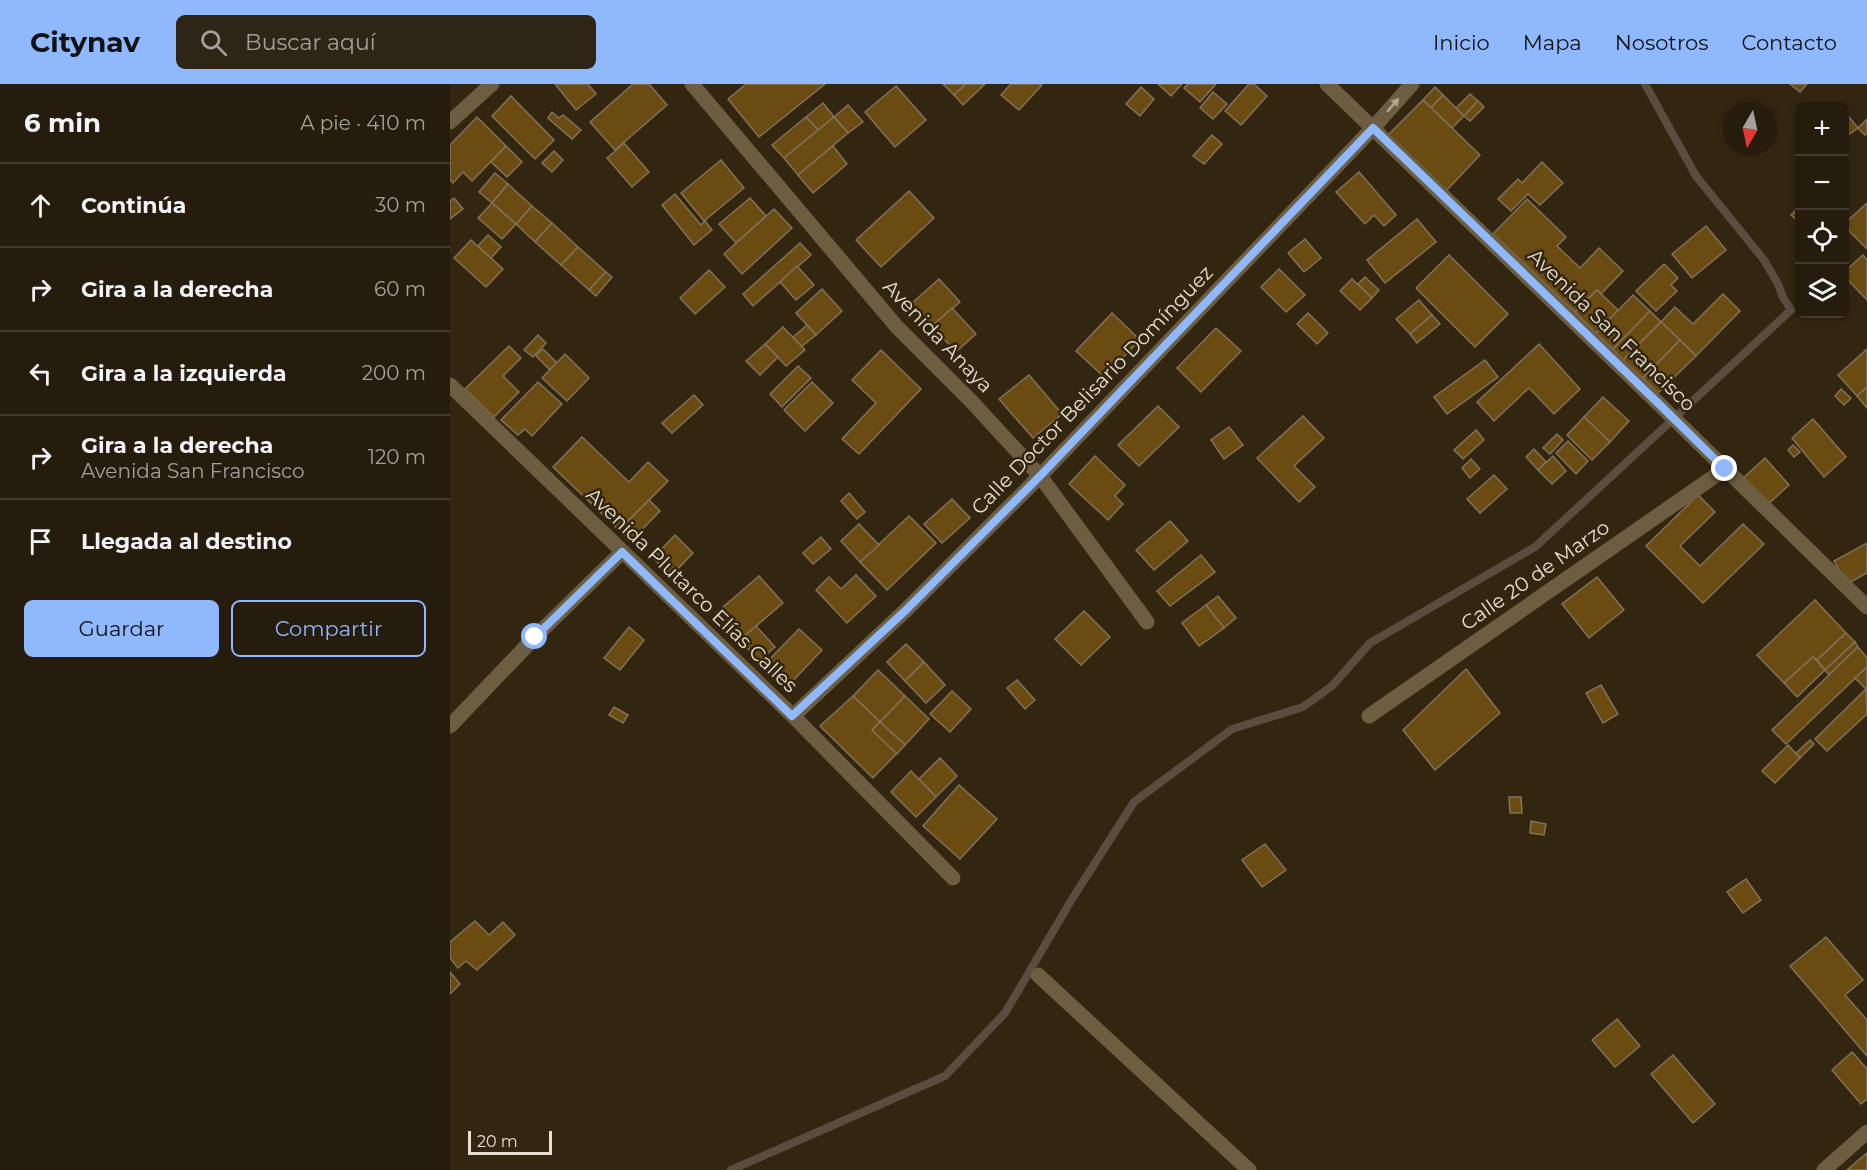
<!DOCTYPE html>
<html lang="es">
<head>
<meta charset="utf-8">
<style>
  body { margin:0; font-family:Montserrat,sans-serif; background:#2e2516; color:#f1f3f6 }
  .controls { position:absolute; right:18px; top:18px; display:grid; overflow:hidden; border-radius:9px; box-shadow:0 3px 9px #0003 }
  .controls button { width:54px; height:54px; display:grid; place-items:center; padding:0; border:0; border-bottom:2px solid #423a2e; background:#261c0d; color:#f1f3f6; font:30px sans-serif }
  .compass { position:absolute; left:1273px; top:18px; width:54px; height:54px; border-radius:50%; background:#261c0d; box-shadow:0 3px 9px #0003; rotate:189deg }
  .scale { position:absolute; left:18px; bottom:15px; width:84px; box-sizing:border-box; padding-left:6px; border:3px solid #e7dfd2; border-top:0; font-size:16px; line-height:21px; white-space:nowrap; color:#e7dfd2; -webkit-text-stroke:4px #332611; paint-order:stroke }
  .stop { position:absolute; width:18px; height:18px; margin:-14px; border:4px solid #8fb8fd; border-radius:50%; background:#fff }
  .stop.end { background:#8fb8fd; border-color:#fff; box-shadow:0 2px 6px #0008 }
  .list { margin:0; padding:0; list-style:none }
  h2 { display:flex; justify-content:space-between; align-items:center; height:78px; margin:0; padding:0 24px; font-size:26px }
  h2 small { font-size:20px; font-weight:400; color:#a4a19d }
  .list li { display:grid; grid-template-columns:39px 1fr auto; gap:18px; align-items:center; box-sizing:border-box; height:84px; padding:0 24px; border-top:2px solid #423a2e }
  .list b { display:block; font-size:22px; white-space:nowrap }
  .list p { margin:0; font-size:20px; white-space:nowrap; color:#a4a19d }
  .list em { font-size:20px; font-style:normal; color:#a4a19d }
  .actions { display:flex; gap:12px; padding:18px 24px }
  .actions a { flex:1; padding:14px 0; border:2px solid #8fb8fd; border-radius:9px; text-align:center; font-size:21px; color:#8fb8fd }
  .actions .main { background:#8fb8fd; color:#111 }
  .icon { flex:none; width:33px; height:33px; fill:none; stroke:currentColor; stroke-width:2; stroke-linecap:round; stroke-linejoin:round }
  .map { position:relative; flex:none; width:1417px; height:1086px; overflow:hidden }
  header { display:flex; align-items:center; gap:36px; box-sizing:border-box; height:84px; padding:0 30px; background:#8fb8fd; color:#111 }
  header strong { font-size:28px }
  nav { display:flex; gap:33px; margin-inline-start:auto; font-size:21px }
  .search { width:420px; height:54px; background:#2e2516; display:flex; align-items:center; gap:15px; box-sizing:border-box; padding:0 21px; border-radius:9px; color:#a4a19d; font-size:22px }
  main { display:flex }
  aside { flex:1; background:#261c0d }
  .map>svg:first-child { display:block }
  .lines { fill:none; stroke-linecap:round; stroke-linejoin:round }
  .stream { stroke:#584d3f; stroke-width:8 }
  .building { fill:#6a4c12; stroke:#81725b; stroke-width:1.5 }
  .pedestrian { stroke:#6d5d41; stroke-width:15 }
  .minor { stroke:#6d5d41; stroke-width:15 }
  .oneway { fill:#b0a491 }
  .route { stroke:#8fb8fd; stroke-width:8 }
  .labels { text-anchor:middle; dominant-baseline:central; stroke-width:5; stroke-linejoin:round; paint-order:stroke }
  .street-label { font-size:20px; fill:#e7dfd2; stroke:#332611 }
</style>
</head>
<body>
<header>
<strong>Citynav</strong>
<div class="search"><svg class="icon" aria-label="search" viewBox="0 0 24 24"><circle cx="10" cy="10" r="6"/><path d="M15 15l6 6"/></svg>Buscar aquí</div>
<nav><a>Inicio</a><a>Mapa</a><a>Nosotros</a><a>Contacto</a></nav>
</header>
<main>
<aside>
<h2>6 min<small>A pie · 410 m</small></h2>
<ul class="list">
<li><svg class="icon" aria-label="ahead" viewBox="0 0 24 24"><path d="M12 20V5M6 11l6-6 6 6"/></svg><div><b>Continúa</b></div><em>30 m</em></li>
<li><svg class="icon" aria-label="right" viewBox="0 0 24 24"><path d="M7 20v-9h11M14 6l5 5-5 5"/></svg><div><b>Gira a la derecha</b></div><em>60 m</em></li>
<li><svg class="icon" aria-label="left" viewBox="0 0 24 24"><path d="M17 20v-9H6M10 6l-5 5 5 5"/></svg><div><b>Gira a la izquierda</b></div><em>200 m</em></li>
<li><svg class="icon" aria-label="right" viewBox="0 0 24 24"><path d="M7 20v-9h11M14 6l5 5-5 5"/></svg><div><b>Gira a la derecha</b><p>Avenida San Francisco</p></div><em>120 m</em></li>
<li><svg class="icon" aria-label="arrive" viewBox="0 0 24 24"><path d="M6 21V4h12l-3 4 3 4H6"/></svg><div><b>Llegada al destino</b></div></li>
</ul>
<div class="actions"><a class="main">Guardar</a><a>Compartir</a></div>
</aside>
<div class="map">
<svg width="1417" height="1086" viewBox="0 0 1417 1086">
  <rect width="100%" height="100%" fill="#332611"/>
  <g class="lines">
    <path class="stream" d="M281,1086l214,-94 60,-63 67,-114 62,-97 98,-73 71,-22 29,-21 38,-43 165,-96 256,-237 -8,-13 -5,-13 -14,-24 -68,-84 -51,-92"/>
  </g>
  <g class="building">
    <path d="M105,0h33l8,10 -20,16z"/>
    <path d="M183,0h16l18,21 -52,45 -25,-28z"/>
    <path d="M296,0h79l-66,53 -31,-38z"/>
    <path d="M493,0h23l-12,11z"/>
    <path d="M516,0h19l-22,21 -9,-10z"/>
    <path d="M561,0h30l1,1 -23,25 -18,-15z"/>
    <path d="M708,0h24l-11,12z"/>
    <path d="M738,0h28l-16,18 -16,-14z"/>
    <path d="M799,0h5l13,12 -26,29 -16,-14z"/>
    <path d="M1340,0h17l-7,8z"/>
    <path d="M446,2l30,34 -31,27 -30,-35z"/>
    <path d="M691,3l13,12 -14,17 -14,-12z"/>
    <path d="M985,3l8,8 -12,13 -8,-8z"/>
    <path d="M763,8l14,12 -14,15 -13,-11z"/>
    <path d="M1020,10l8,7 -14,15 -8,-8z"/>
    <path d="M993,11l21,21 -12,12 -21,-20z"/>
    <path d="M61,12l43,44 -19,19 -43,-43z"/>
    <path d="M973,16l57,55 -34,36 -58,-56z"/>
    <path d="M1028,17l6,6 -14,14 -6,-5z"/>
    <path d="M373,19l11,14 -16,13 -12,-13z"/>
    <path d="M398,21l15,17 -15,11 -14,-16z"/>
    <path d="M102,28l7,6 4,-3 18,15 -9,9 -24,-21z"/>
    <path d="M1396,29l12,15 -13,9 -1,-22z"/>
    <path d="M27,33l29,29 -34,35 -9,-9 -10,11 -3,-3v-35z"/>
    <path d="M356,33l12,13 -34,28 -12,-13z"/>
    <path d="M384,33l14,16 -50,42 -14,-17z"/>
    <path d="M1417,35v14l-2,2 -7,-7z"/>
    <path d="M762,51l10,9 -18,20 -11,-8z"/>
    <path d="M174,59l25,29 -17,15 -25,-29z"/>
    <path d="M56,62l16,16 -15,15 -16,-15z"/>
    <path d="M383,62l14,18 -34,29 -15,-18z"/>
    <path d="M104,67l9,9 -11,12 -10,-9z"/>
    <path d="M271,76l23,28 -40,33 -23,-28z"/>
    <path d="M1092,78l21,21 -23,22 -12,-11 -17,17 -13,-12 20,-20 4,4z"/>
    <path d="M909,88l37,43 -12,11 -10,-11 -9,9 -29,-32z"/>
    <path d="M45,89l13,11 -16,19 -13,-11z"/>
    <path d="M58,100l24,22 -16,18 -24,-21z"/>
    <path d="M459,107l25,27 -53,49 -25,-27z"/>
    <path d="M225,110l26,31 4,-4 7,9 -18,15 -32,-40z"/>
    <path d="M4,114l9,11 -13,10v-18z"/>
    <path d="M300,114l16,18 -30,27 -17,-19z"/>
    <path d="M1077,115l39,38 -9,9 23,22 19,-20 24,23 -22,23 -4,-4 -22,22 -82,-78z"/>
    <path d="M42,119l24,21 -14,15 -24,-21z"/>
    <path d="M1417,119v46l-23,-23v-2z"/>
    <path d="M82,122l20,17 -17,19 -19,-18z"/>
    <path d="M1350,122v17l-9,-8z"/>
    <path d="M324,125l18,19 -50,46 -18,-20z"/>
    <path d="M967,135l19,23 -51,41 -18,-23z"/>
    <path d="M102,139l26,24 -17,18 -26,-23z"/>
    <path d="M1256,142l20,24 -34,28 -20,-24z"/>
    <path d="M38,151l13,12 -10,11 -13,-12z"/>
    <path d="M855,155l16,19 -17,14 -16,-19z"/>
    <path d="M21,156l32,29 -17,18 -32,-29z"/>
    <path d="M350,159l11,12 -58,51 -10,-12z"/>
    <path d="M128,163l28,25 -17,18 -28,-25z"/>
    <path d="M999,171l59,59 -33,33 -59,-59z"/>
    <path d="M1413,171l4,5v40l-23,-24v-4z"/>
    <path d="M1214,180l14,14 -7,7 6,6 -21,20 -20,-20z"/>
    <path d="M347,182l17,19 -18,15 -16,-18z"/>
    <path d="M829,185l26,26 -19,17 -25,-25z"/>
    <path d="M259,186l16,17 -30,27 -15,-16z"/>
    <path d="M156,188l6,5 -16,19 -7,-6z"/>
    <path d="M915,193l14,13 -7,8 -14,-14z"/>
    <path d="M489,195l21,23 -28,24 -21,-22z"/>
    <path d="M902,195l20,19 -12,12 -20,-19z"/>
    <path d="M372,205l20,22 -26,24 -20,-22z"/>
    <path d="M1147,206l22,21 -23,22 -21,-21z"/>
    <path d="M1273,210l17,17 -44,45 -35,-34 14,-15 18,17z"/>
    <path d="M1183,211l17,16 -37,38 -17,-16z"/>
    <path d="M969,216l13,15 -22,19 -14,-15z"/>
    <path d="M502,224l24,26 -20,18 -24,-26z"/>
    <path d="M1200,227l11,11 -38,38 -10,-11z"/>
    <path d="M662,229l28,27 -36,37 -28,-26z"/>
    <path d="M858,229l20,20 -11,11 -20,-20z"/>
    <path d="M982,231l8,9 -23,19 -7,-9z"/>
    <path d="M1211,238l19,18 -37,38 -20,-18z"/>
    <path d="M357,241l9,10 -15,12 -8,-10z"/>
    <path d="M333,243l22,23 -19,16 -21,-22z"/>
    <path d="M766,244l25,23 -40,41 -24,-24z"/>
    <path d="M88,251l8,8 -13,14 -9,-7z"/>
    <path d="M1230,256l16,16 -38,37 -15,-15z"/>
    <path d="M315,260l13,13 -18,18 -14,-14z"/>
    <path d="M1089,260l41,45 -26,25 -25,-26 -35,33 -17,-19z"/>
    <path d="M59,262l12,12 -18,18 16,16 -25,25 -29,-28z"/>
    <path d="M93,265l14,14 -7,7 -14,-14z"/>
    <path d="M1417,265v38l-10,9 -19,-21z"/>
    <path d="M431,266l40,39 -62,65 -17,-15 34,-36 -24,-23z"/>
    <path d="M115,270l24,24 -22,23 -25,-23z"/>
    <path d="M1035,276l13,17 -51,37 -13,-17z"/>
    <path d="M348,282l13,12 -29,29 -12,-13z"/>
    <path d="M579,291l33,39 -29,24 -34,-39z"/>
    <path d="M88,298l24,22 -30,32 -7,-7 -7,6 -17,-15z"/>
    <path d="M362,298l21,21 -28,28 -21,-21z"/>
    <path d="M1417,303v21l-10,-12z"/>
    <path d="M1391,305l10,9 -7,7 -9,-9z"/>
    <path d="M244,311l9,10 -31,28 -10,-10z"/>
    <path d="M1153,313l26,24 -19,21 -26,-25z"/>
    <path d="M708,322l21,21 -40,39 -21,-21z"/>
    <path d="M853,332l21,22 -30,28 21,21 -16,15 -42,-44z"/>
    <path d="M1134,333l26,25 -18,18 -25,-25z"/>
    <path d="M1363,335l33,38 -22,20 -32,-39z"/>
    <path d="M779,343l14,18 -19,14 -13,-19z"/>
    <path d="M1026,346l8,10 -21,19 -9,-9z"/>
    <path d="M1107,350l6,6 -13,14 -7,-6z"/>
    <path d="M132,353l47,45 19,-20 20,19 -49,49 -66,-63z"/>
    <path d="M1118,357l20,20 -12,13 -20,-21z"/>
    <path d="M1343,361l7,7 -6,5 -6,-7z"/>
    <path d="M1084,365l12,13 -8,8 -12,-13z"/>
    <path d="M645,372l30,29 -10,11 8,8 -15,16 -39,-36z"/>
    <path d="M1103,372l13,15 -14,13 -14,-14z"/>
    <path d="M1315,374l24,27 -23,21 -24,-27z"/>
    <path d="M1021,375l9,10 -10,9 -8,-10z"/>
    <path d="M1044,391l13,14 -27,24 -13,-14z"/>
    <path d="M399,409l16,19 -8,7 -16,-18z"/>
    <path d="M1248,411l17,17 -35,34 20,20 43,-42 21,20 -61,59 -57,-57z"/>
    <path d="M502,415l18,19 -28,25 -18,-19z"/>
    <path d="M199,416l11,11 -29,30 -12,-11z"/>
    <path d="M459,432l27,27 -49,47 -27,-28z"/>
    <path d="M720,437l18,20 -34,29 -18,-20z"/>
    <path d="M409,440l20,21 -19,17 -19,-21z"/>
    <path d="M225,451l18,18 -22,23 -18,-18z"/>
    <path d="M371,453l10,12 -18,15 -10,-11z"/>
    <path d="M1417,459v30l-20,11 -13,-23z"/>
    <path d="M751,471l14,17 -45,34 -13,-15z"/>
    <path d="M406,491l20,21 -29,27 -31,-33 13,-13 12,12z"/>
    <path d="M309,492l24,27 -43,37 -24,-27z"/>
    <path d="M1147,493l27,33 -35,28 -27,-34z"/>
    <path d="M768,512l18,22 -12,10 -18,-23z"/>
    <path d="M1365,516l31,33 -29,27 -4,-3 -29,26 -27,-28z"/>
    <path d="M756,521l18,23 -25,18 -17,-23z"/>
    <path d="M634,527l26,26 -29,28 -26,-26z"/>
    <path d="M306,542l19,21 -16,14 -19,-21z"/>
    <path d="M179,543l15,13 -24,30 -16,-12z"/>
    <path d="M349,545l23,21 -35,37 -23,-22z"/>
    <path d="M1396,549l9,9 -30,28 -8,-10z"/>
    <path d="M1405,558l3,5 -29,28 -4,-5z"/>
    <path d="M456,560l18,18 -19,19 -18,-19z"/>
    <path d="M1408,563l9,11v9l-81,77 -14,-14z"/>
    <path d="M1363,573l12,13 -28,27 -13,-14z"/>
    <path d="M474,578l21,23 -19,18 -21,-22z"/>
    <path d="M1417,583v22h-1l-11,-11z"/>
    <path d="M1016,585l34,44 -65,57 -32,-40z"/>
    <path d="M428,586l27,26 -25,26 -27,-26z"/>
    <path d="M567,596l18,20 -10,9 -18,-21z"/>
    <path d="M1151,601l17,29 -15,9 -17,-30z"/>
    <path d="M1416,605l1,25 -40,37 -12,-12z"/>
    <path d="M502,607l19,18 -21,23 -20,-18z"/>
    <path d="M403,612l27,26 -8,8 25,23 -24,25 -53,-52z"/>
    <path d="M455,612l24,23 -24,26 -25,-23z"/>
    <path d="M164,623l14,8 -5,8 -14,-8z"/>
    <path d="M430,638l25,23 -8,9 -25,-24z"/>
    <path d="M1360,656l4,4 -14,14 -4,-5z"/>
    <path d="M1338,661l12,13 -25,25 -13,-12z"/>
    <path d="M490,674l17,18 -21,21 -17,-18z"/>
    <path d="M461,687l25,26 -20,20 -25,-25z"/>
    <path d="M509,701l38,34 -37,40 -37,-33z"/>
    <path d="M1059,713h12l1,16h-12z"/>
    <path d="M1081,737l15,3 -2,11 -14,-2z"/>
    <path d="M815,760l21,26 -24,17 -20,-27z"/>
    <path d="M1296,795l15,21 -18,13 -16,-21z"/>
    <path d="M25,837l14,14 14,-13 12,13 -38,35 -11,-9 -8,7 -8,-10v-16z"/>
    <path d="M1376,853l37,43 -18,15 22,25v36l-77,-90z"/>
    <path d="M0,888l10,12 -10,10z"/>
    <path d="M1167,935l23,27 -25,21 -23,-27z"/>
    <path d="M1402,968l15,17v30l-6,5 -29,-34z"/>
    <path d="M1223,971l42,49 -22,19 -42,-49z"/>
    <path d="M1417,1069v17h-20z"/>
  </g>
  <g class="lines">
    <path class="pedestrian" d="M588,891l211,195"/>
    <g class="minor">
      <path d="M242,0l205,243 75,75 68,74 107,146"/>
      <path d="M877,0l333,321 207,202"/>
      <path d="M0,38l42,-38"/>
      <path d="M0,301l343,331 160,162"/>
      <path d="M343,632l113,-106 134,-134 333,-348 39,-44"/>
      <path d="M919,632l356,-247"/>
      <path d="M0,642l85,-89 87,-85"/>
      <path d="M1374,1086l43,-38"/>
    </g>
  </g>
  <defs><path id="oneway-solid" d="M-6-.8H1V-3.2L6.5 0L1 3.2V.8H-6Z" transform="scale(1.5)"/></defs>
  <use class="oneway" href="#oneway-solid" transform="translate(943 21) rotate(-49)"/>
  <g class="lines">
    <path class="route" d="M85,553l87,-85 170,164 114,-106 134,-134 333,-348 287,277 65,64"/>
  </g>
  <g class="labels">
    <g class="street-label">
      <text transform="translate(1162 246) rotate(44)">Avenida San Francisco</text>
      <text transform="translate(488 252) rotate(46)">Avenida Anaya</text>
      <text transform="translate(642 306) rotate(-46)">Calle Doctor Belisario Domínguez</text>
      <text transform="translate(1085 491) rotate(-35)">Calle 20 de Marzo</text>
      <text transform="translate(242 506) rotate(44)">Avenida Plutarco Elías Calles</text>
    </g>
  </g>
</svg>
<div class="controls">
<button>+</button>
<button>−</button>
<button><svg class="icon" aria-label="locate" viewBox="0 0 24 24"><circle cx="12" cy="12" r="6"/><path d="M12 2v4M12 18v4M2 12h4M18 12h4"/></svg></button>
<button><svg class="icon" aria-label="layers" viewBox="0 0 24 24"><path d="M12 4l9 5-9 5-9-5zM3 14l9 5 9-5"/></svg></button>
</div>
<svg class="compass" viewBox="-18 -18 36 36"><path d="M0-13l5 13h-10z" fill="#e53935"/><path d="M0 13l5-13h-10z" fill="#a4a19d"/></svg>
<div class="scale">20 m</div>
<div class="stop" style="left:85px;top:553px"></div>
<div class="stop end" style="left:1275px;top:385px"></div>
</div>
</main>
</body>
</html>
